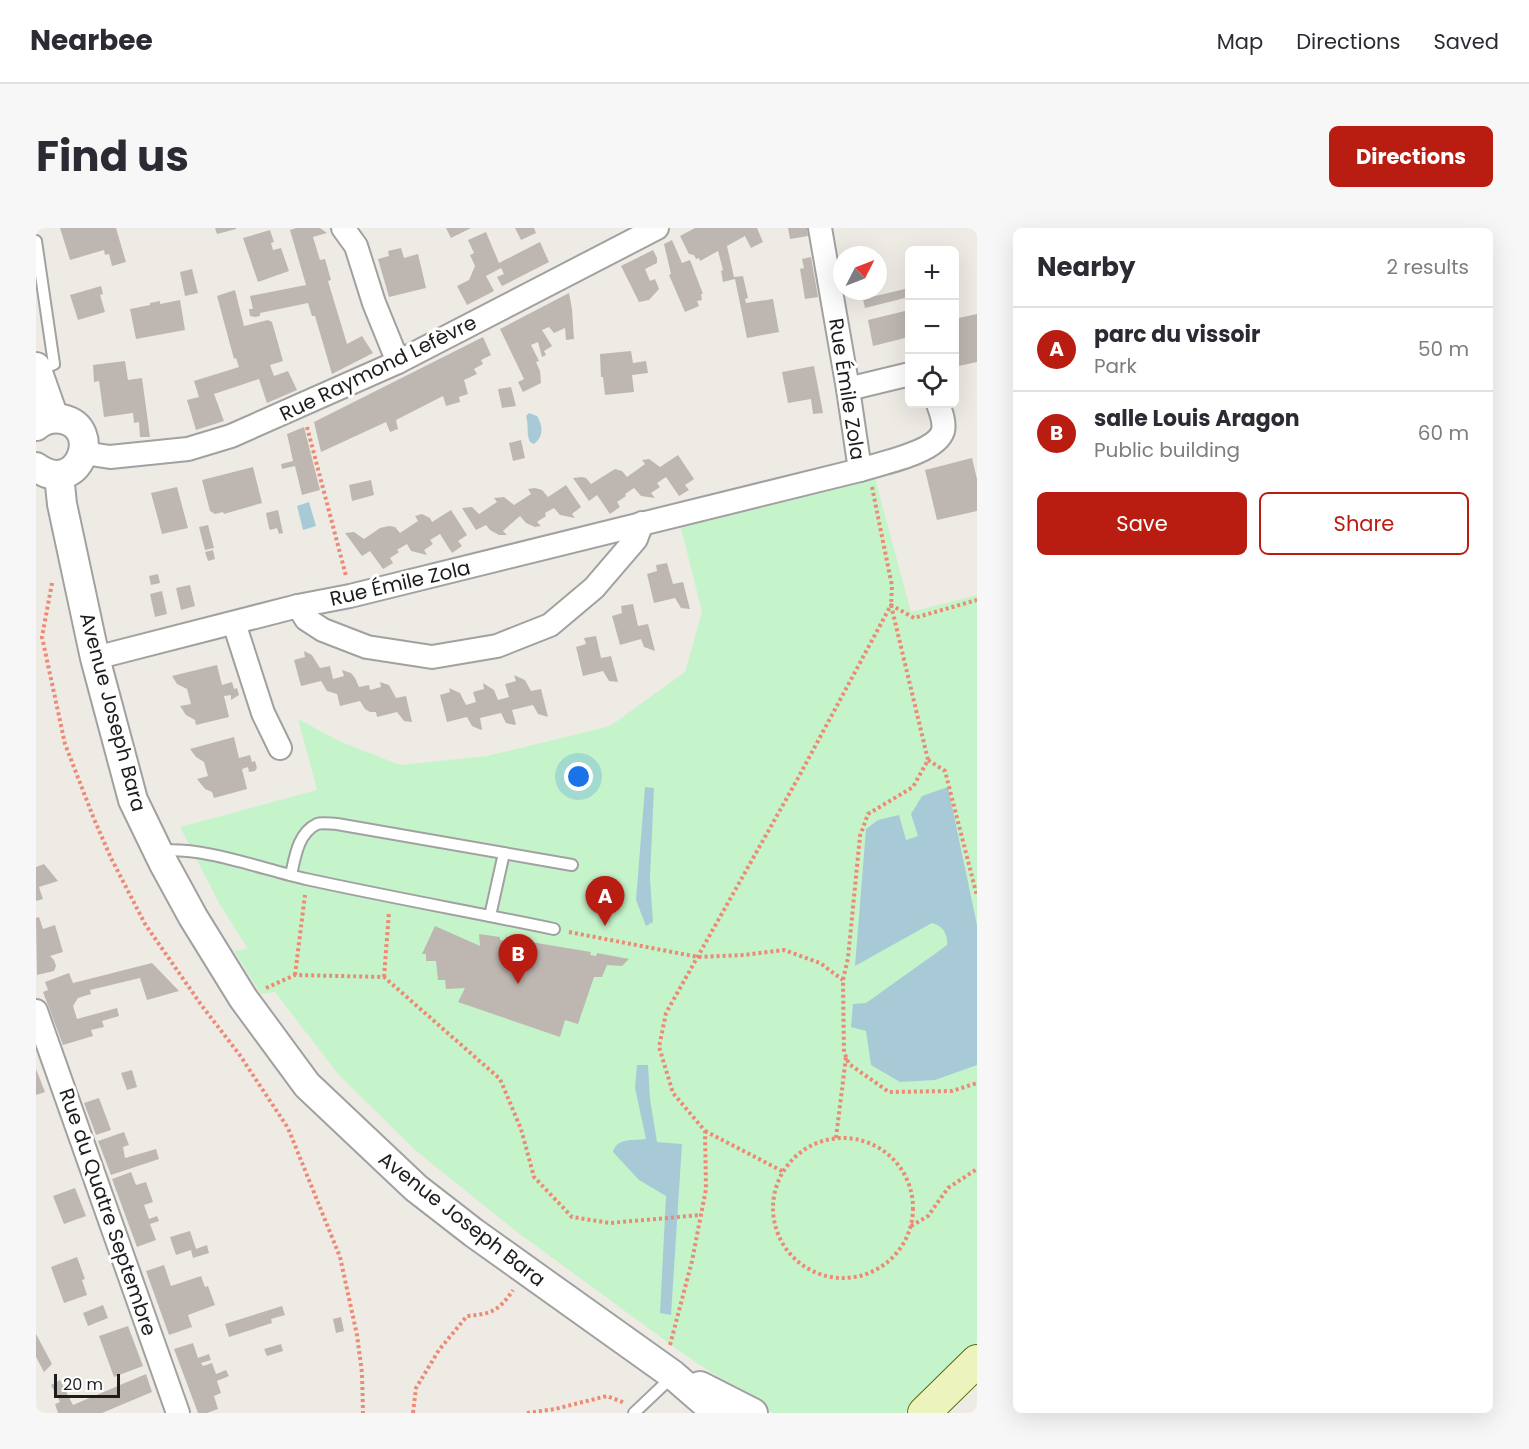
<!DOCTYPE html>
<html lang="en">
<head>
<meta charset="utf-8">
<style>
  body { margin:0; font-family:Poppins,sans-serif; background:#f7f7f7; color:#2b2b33 }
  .controls { position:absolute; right:18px; top:18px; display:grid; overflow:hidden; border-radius:9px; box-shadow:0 6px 24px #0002 }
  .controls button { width:54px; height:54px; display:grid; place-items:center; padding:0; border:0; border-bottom:2px solid #e1e1e2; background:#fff; color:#2b2b33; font:30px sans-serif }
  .compass { position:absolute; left:797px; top:18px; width:54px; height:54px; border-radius:50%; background:#fff; box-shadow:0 6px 24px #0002; rotate:48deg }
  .scale { position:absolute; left:18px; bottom:15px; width:66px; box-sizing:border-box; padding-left:6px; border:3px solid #1d1d1d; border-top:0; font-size:16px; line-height:21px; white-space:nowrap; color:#1d1d1d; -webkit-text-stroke:4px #fff; paint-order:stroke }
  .you { position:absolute; left:543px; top:549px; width:21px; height:21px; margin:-15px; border:4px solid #fff; border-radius:50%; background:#1a73e8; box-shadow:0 0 0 9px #1a73e833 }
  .badge { display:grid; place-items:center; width:39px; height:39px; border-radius:50%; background:#b91d12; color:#fff; font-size:20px; font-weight:700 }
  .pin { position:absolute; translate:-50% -50px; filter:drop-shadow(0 2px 3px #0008) }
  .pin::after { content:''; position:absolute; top:32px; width:21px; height:18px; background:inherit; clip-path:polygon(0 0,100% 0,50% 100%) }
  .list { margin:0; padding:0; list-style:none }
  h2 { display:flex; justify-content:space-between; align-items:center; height:78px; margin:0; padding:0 24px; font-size:26px }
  h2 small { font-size:20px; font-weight:400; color:#7c7c81 }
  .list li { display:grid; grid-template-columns:39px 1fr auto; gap:18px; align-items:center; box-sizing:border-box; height:84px; padding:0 24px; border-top:2px solid #e1e1e2 }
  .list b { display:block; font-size:22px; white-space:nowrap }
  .list p { margin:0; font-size:20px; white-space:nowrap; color:#7c7c81 }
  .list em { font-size:20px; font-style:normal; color:#7c7c81 }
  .actions { display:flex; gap:12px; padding:18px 24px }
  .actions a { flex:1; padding:14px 0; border:2px solid #b91d12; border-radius:9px; text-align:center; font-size:21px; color:#b91d12 }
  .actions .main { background:#b91d12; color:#fff }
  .icon { flex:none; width:33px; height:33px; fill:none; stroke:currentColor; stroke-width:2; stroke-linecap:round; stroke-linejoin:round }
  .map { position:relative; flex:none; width:941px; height:1185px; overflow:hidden; border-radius:9px }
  header { display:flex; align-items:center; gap:36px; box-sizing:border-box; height:84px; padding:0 30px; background:#fff; border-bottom:2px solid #e1e1e2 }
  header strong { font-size:28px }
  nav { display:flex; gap:33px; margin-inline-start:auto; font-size:21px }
  .intro { display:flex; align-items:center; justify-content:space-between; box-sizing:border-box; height:144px; padding:0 36px }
  h1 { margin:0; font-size:42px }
  .button { padding:15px 27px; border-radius:9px; background:#b91d12; color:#fff; font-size:21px; font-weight:700 }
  main { display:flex; gap:36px; padding:0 36px }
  aside { flex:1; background:#fff; border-radius:9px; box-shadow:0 6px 24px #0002 }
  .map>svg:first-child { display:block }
  .park { fill:#c5f4cb }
  .water { fill:#a8cad7 }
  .building { fill:#beb7b1 }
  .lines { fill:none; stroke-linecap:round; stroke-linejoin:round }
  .service-casing { stroke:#a1a1a1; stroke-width:14 }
  .minor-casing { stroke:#a1a1a1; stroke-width:26 }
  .tertiary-casing { stroke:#a1a1a1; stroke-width:32 }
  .secondary-casing { stroke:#5a6a0e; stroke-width:34 }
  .path { stroke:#ed8a76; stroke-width:4; stroke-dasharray:3 3; stroke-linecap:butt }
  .service { stroke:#fff; stroke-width:10 }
  .minor { stroke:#fff; stroke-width:22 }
  .tertiary { stroke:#fff; stroke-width:28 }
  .secondary { stroke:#edf3bc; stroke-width:32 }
  .labels { text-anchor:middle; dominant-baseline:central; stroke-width:6; stroke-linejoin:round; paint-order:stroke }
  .street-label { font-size:20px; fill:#1d1d1d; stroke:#fff }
</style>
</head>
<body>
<header>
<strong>Nearbee</strong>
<nav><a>Map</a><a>Directions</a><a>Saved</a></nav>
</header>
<div class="intro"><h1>Find us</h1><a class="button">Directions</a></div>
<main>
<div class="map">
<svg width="941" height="1185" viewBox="0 0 941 1185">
  <rect width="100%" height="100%" fill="#eeebe4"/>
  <path class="park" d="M838,246l37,138 66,-17v747l-73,71h-131l-88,-58 -172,-126 -98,-79 -77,-76 -63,-82 -14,2 -27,-43 14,-2 -29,-46 -39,-76 137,-37 -19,-71 41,22 61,24 87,-9 123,-30 75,-54 17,-60 -23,-92z"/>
  <g class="water">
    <path d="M493,185l8,3c6,10 7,20 -3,28l-4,-2c-4,-8 -1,-17 -4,-26z"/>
    <path d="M273,274l7,24 -13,4 -6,-24z"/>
    <path d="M609,559l9,1 -4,90 3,44 -7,4 -10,-26z"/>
    <path d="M912,559l29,138v140l-42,15 -35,2 -29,-17 -5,-34 -15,-4 2,-23 13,-1 77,-55 4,-3c1,-11 -4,-19 -15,-22l-77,43 11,-137 12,-9 21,-5 7,25 12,-4 -7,-22 11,-18z"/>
    <path d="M601,837h11l2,34 7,43 25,2 -11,171 -11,-2 6,-117 -27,-16 -26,-28c4,-15 20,-11 33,-13l-11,-51z"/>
  </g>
  <g class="building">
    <path d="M24,0h56l10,34 -14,4 -3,-12 -4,1 -1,-5 -34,10z"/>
    <path d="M179,0h21v1l-19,5z"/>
    <path d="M260,0h24l7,5 -14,4 7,23 5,-1 6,21 -3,1 19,63 15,-8 11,17 -41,21 -17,-58h-3l-4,-13 -48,10v3l-5,1 -5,-1 -1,-7h4l-3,-13 56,-11 -16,-55z"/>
    <path d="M410,0h25l-20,10z"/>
    <path d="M479,0h19l2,5 -15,7z"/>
    <path d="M659,0h62l6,14 -12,6 -6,-12 -18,10 7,31 9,-1 5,22 -3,1 1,4 27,-4 6,33 -32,6 -12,-59 -12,3 -2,-11 2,-1 -5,-19 -18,10 -1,-3 -3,1 -2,-4 -5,-1 -9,-18z"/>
    <path d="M752,0h19l1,8 -18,3z"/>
    <path d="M234,2l4,12 -3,1 2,7 8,-2 8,23 -31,11 -15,-44z"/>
    <path d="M450,4l13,31 41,-21 9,20 -47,24 -5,-9 7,-3 -3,-6 -15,8 8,15 -27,14 -10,-19 12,-6 6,-14 -5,-11 4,-2 -6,-13z"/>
    <path d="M636,12l10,23 8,-3 13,34h-2l1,6 -5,1 2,5 -14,6 -16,-37 2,-1 -7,-30z"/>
    <path d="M365,20l3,10 14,-4 8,34 -37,9 -11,-38 11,-3 -1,-5z"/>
    <path d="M617,22l4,8v5l-12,6 5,12 5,-2 4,10 -10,11 -10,2 -18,-36z"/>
    <path d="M775,29l7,40 -13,2 -5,-30 4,-1 -2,-9z"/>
    <path d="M156,41l6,24 -13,3 -5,-24z"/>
    <path d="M65,58l2,8 -3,1 5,17 -27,8 -8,-25z"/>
    <path d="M873,60v9l-44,11 -2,-9z"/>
    <path d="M199,62l9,36 24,-6 4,2 11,39 -13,4 4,11 14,-5 9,19 -30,13 -8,-24 -45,15 10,27 -28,9 -9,-30 12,-3 -5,-16 45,-14 -3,-9 -2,1 -17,-63z"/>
    <path d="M533,65l3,16 2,30 -8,1 -1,-12 -11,5 -5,-6 -7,3 10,16 -8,5 2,4 -4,2 -4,-15 -7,3 8,16 -3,1 4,9 1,12 -18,9 -5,-10 6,-3 -24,-50z"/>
    <path d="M144,72l5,30 -49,9 -6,-30 20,-4v-2l10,-2v3z"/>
    <path d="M873,82v27l-36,9 -5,-26z"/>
    <path d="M941,86v48l-23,5v-48z"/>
    <path d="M447,109l8,18 -10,5 2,4 -9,5 3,5 -13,6 4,14 -9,3 1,5 -14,4 -3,-10 -47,24 2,9 -8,3 -4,-10 -65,30 -7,-30z"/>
    <path d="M595,123l2,12 13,-2 2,12 -16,2 2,17 -29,3 -2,-18h-2l-1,-23z"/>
    <path d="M89,133l3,19 14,-2 8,59h-10l-1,-15 -5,1 -1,-10 -29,4 -5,-36 -5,1 -1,-17z"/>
    <path d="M778,138l9,47 -10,1 -2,-15 -23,4 -6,-31z"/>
    <path d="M475,159l5,19 -14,2 -4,-19z"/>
    <path d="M268,199l16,63 -18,5 -7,-29 -13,3 -1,-5 12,-3 -6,-27z"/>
    <path d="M485,212l4,18 -12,3 -4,-18z"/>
    <path d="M642,227l16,24 -9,6 4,5 -10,6 -13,-19 -9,6 3,4 -9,6 4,5 -14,-2 -7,-8 -9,6 1,2 -9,6 3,5 -10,7 -13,-19 -8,6 -16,-23 9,-1 4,1 5,6 24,-15 7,2 5,6 18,-13 -3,-4 7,-1 11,8z"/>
    <path d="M936,230l5,21v32l-40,9 -12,-50z"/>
    <path d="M217,239l9,36 -38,11 -1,-2 -8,2 -5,-3 -8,-31z"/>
    <path d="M335,252l3,15 -22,6 -3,-16z"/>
    <path d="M530,257l15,22 -9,7 3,4 -15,-3 -6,-7 -9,5 1,3 -9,6 4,4 -6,1 -9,-4 -6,-7 -17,15 4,4h-8l-9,-5 -4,-5 -10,5 -14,-22 10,-1 7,7 18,-12 -3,-4 10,-1 10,8 17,-11 -3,-5 7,-1 7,2 6,7z"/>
    <path d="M141,259l11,41 -26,6 -11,-41z"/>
    <path d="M242,282l5,23 -4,1 -2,-6 -7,2 -1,-2 -3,-15z"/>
    <path d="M415,282l16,25 -9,6 4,5 -10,7 -12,-19 -10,6 3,4 -9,6 3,5 -16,-4 -4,-7 -10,6 2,2 -9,6 3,5 -10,6 -13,-18 -8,5 -17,-23 9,-1 10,7 16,-11 9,-2 6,1 5,6 18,-12 -3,-5 7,-2 8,4 2,4z"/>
    <path d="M172,297l6,23 -9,2 -6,-23z"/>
    <path d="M177,322l2,9 -7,2 -3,-9z"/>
    <path d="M631,335l6,21 10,-2 7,27 -9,-1 -6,-10 -21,5 -7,-29 10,-3 -1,-6z"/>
    <path d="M122,346l2,9 -9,2 -2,-9z"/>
    <path d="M154,357l5,21 -14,4 -5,-22z"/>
    <path d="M126,363l5,23 -12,3 -5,-23z"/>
    <path d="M597,376l5,22 10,-2 7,27 -11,-4 -3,-8 -21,6 -8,-29 10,-3 -1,-7z"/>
    <path d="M560,408l5,22 10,-2 7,26 -9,-1 -6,-10 -20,5 -7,-29 10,-3 -2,-6z"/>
    <path d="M268,423l8,4 8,13 10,-2 3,13 11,-3 -2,-6 9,3 4,5 4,9 10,-2 1,5 11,-3 -1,-5 9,3 7,13 10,-2 6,26 -8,-1 -7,-9 -20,5 -1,-5h-6l-5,-3 -5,-8 -20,5 -3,-12 -10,-3 -6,-10 -20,5 -7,-26 11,-3z"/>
    <path d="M181,437l5,20 10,-3 2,7 3,-1 2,7 -8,5v-5l-7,1 5,21 -33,8 -1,-5 -9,-5 -6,-9 11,-2 -4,-15 -10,-5 -5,-8z"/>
    <path d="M478,447l11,5 6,11 10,-2 7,28 -10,-3 -5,-9 -21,5 4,14 -2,1 -8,-2 -5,-10 -21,5 2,11 -1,1 -9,-4 -5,-9 -20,5 -7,-27 10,-3 -1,-4 11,5 6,12 10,-3 -3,-10 11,-3 -1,-6 11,7 4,10 11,-3 -4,-13 11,-3z"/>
    <path d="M198,509l5,21 11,-3 2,7 3,-1 2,7 -2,3 -6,1 -1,-5 -6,2 5,20 -33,9 -2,-6 -7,-3 -8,-10 11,-3 -4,-14 -8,-5 -6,-8z"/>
    <path d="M8,636l14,17 -19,6 4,12 -7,2v-34z"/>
    <path d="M3,689l4,12 12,-4 8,27 -13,4 4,4 2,6 -2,5 -17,4 -1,-57z"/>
    <path d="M399,698l45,20 -1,-12 21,3v3l5,1 1,-3 85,14 -1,3 6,1 1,-3 32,6 -7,7 -15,-1 -5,12h-8l-16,47 -13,-4 -5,17 -102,-35 7,-14 -19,1 -1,-9h-7l-2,-19h-10v-7h-4z"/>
    <path d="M116,735l27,28 -32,9 -7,-22 -50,12 1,4 -13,4 -5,8 4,13 40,-11 2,8 -17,5 2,6 -13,3 2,6 -30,9 -20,-53 5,-2 -3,-8 24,-9 4,10z"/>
    <path d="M0,841l9,23 -9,3z"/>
    <path d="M96,842l5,17 -10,3 -6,-17z"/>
    <path d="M63,870l12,32 -15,5 -12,-32z"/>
    <path d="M88,904l5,13 -6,2 2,11 31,-9 3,10 -48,16 -13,-34z"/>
    <path d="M95,944l5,13 10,-3 7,20 -9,3 5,14 8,-3 2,5 -9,3 6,16 -19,7 -25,-68z"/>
    <path d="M39,960l11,28 -22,8 -11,-28z"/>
    <path d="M154,1003l6,18 11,-4 2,8 -16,5 -2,-8 -15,5 -6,-18z"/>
    <path d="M41,1029l8,22 -3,1 5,15 -23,8 -13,-36z"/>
    <path d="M128,1037l7,21 30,-10 4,11 3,-1 7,19 -27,10 4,12 -23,8 -23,-64z"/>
    <path d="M67,1077l5,13 -20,8 -5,-13z"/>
    <path d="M246,1078l3,9 -14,4 1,4 -43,14 -4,-13z"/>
    <path d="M305,1089l3,14 -8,2 -3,-14z"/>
    <path d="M92,1098l15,40 -29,11 -15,-41z"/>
    <path d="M0,1106l16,30 -8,8 -8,-15z"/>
    <path d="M157,1115l5,15 11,-4 2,6 -10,3 2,3 9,-3 4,11 10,-4 3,6 -12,5 4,12 -7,3 4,13 -11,4h-9l-24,-64z"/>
    <path d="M245,1116l2,7 -16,5 -3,-7z"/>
    <path d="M110,1146l6,18 -50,21h-44l-3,-9 5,-2 -9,-17 9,-5 13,25z"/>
  </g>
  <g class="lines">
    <defs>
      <g id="service">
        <path d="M0,13l18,123 -15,6"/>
        <path d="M122,623c46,-5 103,18 148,28 83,18 166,33 248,50"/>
        <path d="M255,647c4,-18 7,-42 26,-51 5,-2 14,0 20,0l235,41"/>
        <path d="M454,688l14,-63"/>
        <path d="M598,1185l39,-37"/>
      </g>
      <g id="minor">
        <path d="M307,0l13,18 18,57 24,59"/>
        <path d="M784,0l28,161 12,81"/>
        <path d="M812,161l62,-15"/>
        <path d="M48,225l26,4 78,-8 43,-13 167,-74 259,-134"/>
        <path d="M262,378l8,13 17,11 44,17 65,10 65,-11 53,-21 44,-37 42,-49 6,-16"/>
        <path d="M198,395l29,90 17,35"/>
        <path d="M59,430l203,-52 52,-10 510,-126c21,-7 76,-17 83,-39 2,-9 -2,-19 -5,-27"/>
        <path d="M0,783l142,402"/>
      </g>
      <g id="tertiary">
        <path d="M0,139l18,51"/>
        <path d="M0,198c7,-6 16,-9 26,-7 43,9 16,79 -26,48"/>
        <path d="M23,247l3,29 33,154 38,142 30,62 30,55 50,81 64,87 109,103 58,45 199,142 44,38"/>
        <path d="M664,1158l53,27"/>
      </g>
      <path id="secondary" d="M888,1185l53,-52"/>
    </defs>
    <use href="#service" class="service-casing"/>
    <use href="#minor" class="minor-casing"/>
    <use href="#tertiary" class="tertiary-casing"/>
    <use href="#secondary" class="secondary-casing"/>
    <g class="path">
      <path d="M271,199l39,149"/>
      <path d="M836,259l20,99 -1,19 37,155 -15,27 -45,27 -8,22 -12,122 -5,22 1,72 5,12 40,28 63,-1 25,-8"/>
      <path d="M16,355l-10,54 23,107 29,75 17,39 34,66 57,82 37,48 49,74 52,129 17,78 5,38 1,40"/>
      <path d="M892,532l17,11 32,125"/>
      <path d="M533,704l129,25 46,-2 40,-5 36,13 23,17"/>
      <path d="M259,747l10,-80"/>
      <path d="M348,749l5,-65"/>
      <path d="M230,760l29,-13 89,2 116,102 21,50 13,48 38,40 38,6 91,-8"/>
      <path d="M669,903l79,41"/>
      <path d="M800,910l10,-81"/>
      <circle cx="807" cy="980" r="70"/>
      <path d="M875,998l17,-10 20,-28 29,-19"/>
      <path d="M634,1117l22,-84 14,-72 -1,-58 -32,-38 -14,-46 7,-34 131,-233 94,-175 23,13 63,-18"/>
      <path d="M377,1185l3,-25 23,-38 28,-34c24,-2 32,-5 46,-26"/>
      <path d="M491,1185l28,-4 52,-13 18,7"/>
    </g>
    <use href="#service" class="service"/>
    <use href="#minor" class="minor"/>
    <use href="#tertiary" class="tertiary"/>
    <use href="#secondary" class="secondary"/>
  </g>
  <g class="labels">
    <g class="street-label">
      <text transform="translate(342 140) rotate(-26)">Rue Raymond Lefèvre</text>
      <text transform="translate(811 161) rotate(81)">Rue Émile Zola</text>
      <text transform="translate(364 355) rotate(-13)">Rue Émile Zola</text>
      <text transform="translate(77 484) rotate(75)">Avenue Joseph Bara</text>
      <text transform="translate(72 984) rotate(71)">Rue du Quatre Septembre</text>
      <text transform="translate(426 991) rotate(38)">Avenue Joseph Bara</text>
    </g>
  </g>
</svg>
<div class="controls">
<button>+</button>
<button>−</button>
<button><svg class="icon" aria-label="locate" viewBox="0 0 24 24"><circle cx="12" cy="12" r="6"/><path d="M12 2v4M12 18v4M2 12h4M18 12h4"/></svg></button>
</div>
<svg class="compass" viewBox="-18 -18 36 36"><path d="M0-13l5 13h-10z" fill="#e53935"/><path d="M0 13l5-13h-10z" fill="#7c7c81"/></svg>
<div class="scale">20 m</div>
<div class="you"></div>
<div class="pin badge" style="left:569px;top:698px">A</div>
<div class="pin badge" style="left:482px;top:756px">B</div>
</div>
<aside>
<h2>Nearby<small>2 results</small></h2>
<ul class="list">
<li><span class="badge">A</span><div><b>parc du vissoir</b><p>Park</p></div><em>50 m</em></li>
<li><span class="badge">B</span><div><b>salle Louis Aragon</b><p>Public building</p></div><em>60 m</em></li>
</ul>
<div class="actions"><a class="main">Save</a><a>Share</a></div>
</aside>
</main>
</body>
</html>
